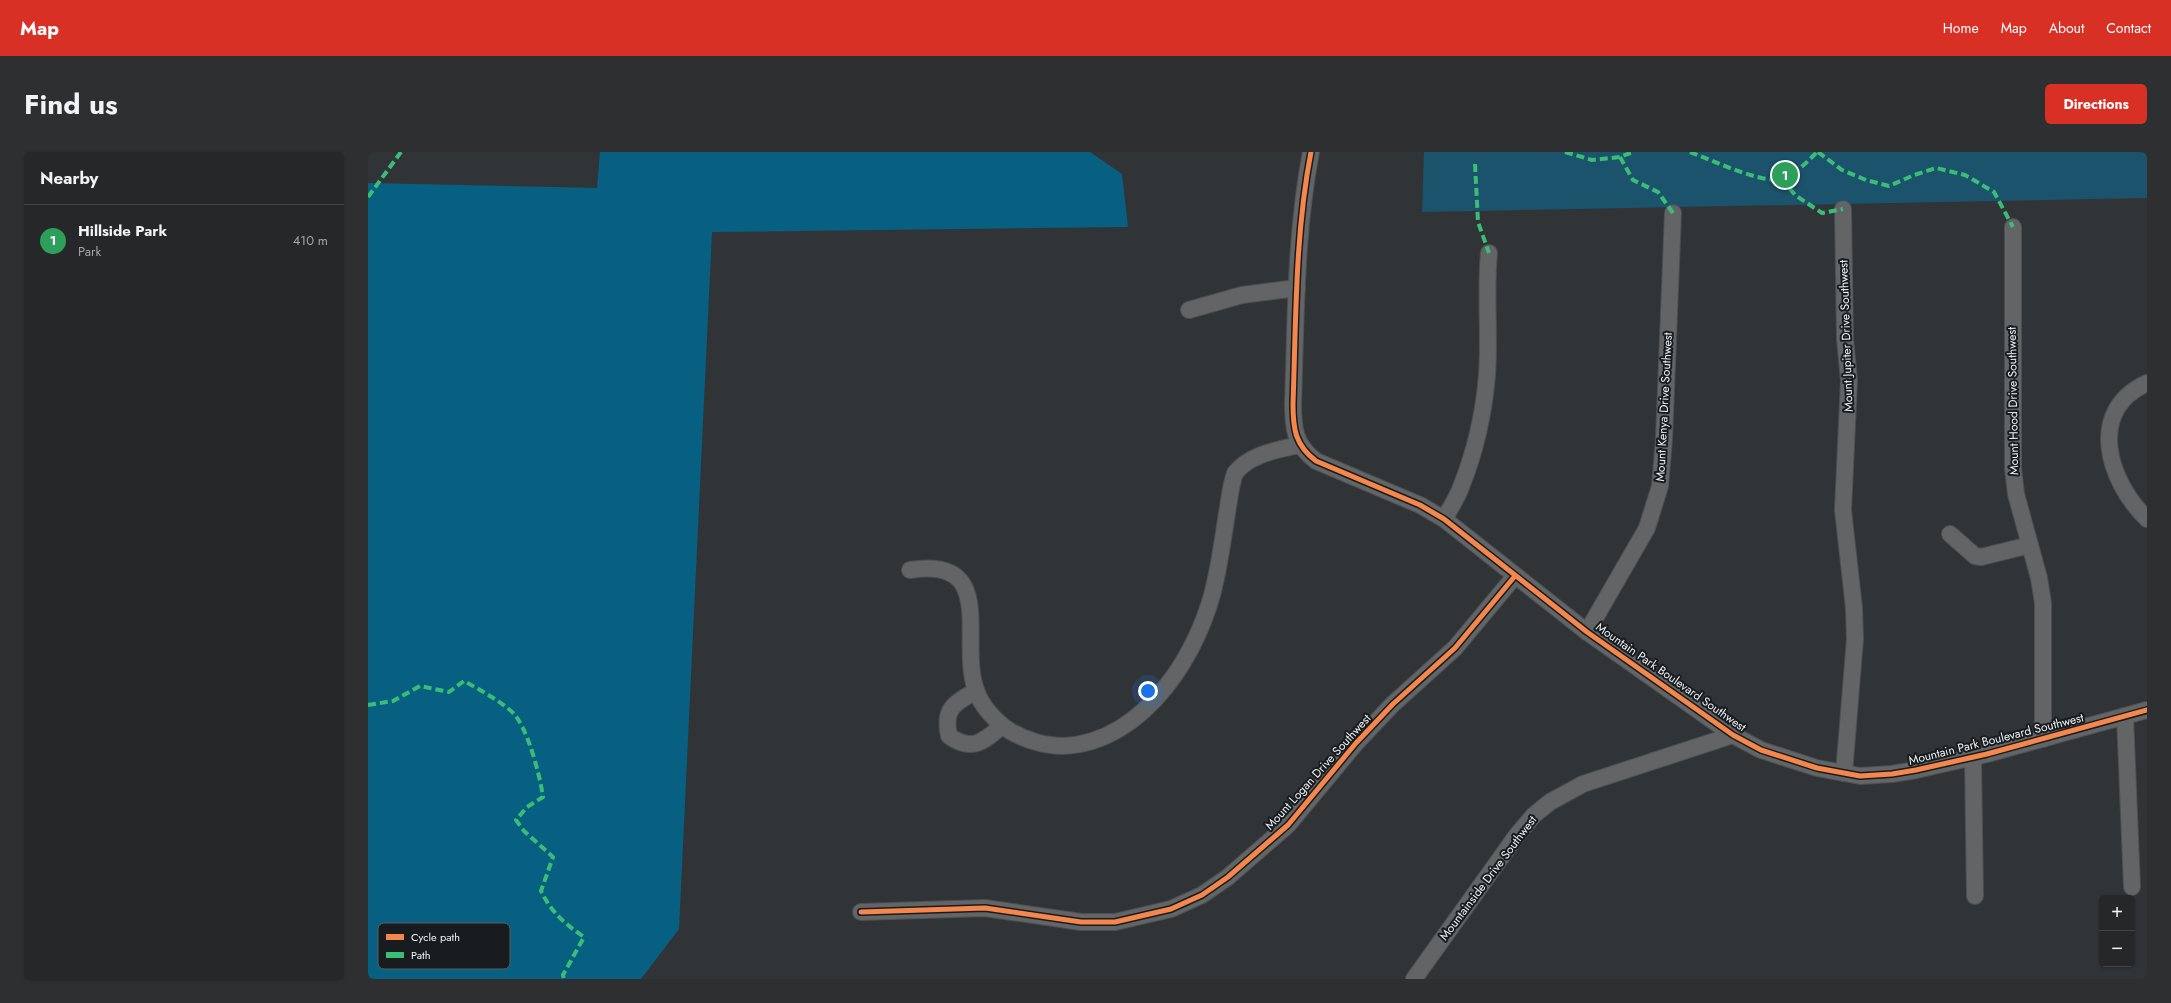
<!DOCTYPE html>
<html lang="en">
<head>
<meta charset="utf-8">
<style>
  body { margin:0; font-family:Jost,sans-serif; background:#2d2f31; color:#f1f3f6 }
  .controls { position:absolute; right:12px; bottom:12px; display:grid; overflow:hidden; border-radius:6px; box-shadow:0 1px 3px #0004 }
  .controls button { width:36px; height:36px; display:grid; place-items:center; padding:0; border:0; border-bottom:1px solid #424446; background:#252729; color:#f1f3f6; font:20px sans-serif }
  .you { position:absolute; left:780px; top:539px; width:14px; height:14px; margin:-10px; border:3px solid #fff; border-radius:50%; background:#1a73e8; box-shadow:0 0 0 6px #1a73e833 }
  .badge { display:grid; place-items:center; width:26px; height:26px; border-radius:50%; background:#d93025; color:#fff; font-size:13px; font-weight:700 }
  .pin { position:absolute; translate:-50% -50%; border:2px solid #fff; box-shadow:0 1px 4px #0006 }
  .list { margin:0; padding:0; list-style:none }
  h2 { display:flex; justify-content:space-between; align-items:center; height:52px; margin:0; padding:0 16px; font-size:17px }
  h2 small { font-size:13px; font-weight:400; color:#a3a5a8 }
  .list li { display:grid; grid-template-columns:26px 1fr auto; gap:12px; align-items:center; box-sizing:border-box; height:72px; padding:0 16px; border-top:1px solid #424446 }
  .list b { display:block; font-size:15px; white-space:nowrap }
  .list p { margin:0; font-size:13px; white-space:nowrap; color:#a3a5a8 }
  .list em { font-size:13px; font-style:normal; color:#a3a5a8 }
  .map { position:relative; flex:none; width:1779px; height:827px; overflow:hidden; border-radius:6px }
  header { display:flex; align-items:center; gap:24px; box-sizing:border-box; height:56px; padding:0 20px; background:#d93025; color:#fff }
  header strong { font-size:19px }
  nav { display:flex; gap:22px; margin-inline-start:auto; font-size:14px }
  .intro { display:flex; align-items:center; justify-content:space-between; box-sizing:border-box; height:96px; padding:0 24px }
  h1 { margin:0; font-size:28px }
  .button { padding:10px 18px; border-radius:6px; background:#d93025; color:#fff; font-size:14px; font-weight:700 }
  main { display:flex; gap:24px; padding:0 24px }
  aside { flex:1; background:#252729; border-radius:6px; box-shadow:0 1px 3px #0004 }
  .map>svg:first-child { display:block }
  .green { fill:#1b536c }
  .forest { fill:#076081 }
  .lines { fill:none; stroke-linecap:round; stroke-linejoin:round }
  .minor-casing { stroke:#4c5052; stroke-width:18 }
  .minor { stroke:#626466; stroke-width:16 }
  .quiet { stroke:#3abd76; stroke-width:4; stroke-dasharray:8 4; stroke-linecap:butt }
  .cycleway-casing { stroke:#191c1e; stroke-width:8 }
  .cycleway { stroke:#f5874c; stroke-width:5 }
  .labels { text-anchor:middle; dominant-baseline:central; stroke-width:4; stroke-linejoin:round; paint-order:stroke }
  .street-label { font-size:12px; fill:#edf2f4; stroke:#191c1e }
  .key { fill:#191c1e; stroke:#595c5e; stroke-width:1 }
  .key-label { font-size:11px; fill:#edf2f4 }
</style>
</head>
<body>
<header>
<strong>Map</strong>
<nav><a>Home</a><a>Map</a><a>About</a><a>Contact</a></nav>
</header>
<div class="intro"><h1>Find us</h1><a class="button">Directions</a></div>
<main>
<aside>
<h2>Nearby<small></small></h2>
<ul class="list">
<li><span class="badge" style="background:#2e9e5b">1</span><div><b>Hillside Park</b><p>Park</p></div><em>410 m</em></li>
</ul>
</aside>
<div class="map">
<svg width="1779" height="827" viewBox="0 0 1779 827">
  <rect width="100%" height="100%" fill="#313437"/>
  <path class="green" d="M1056,0h723v46l-725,14z"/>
  <path class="forest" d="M232,0h490l32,22 6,53 -416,5 -33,697 -38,50h-273v-796l229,5z"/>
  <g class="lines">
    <defs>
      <g id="minor">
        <path d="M943,0c-16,82 -15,169 -18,252 0,25 2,41 23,57l104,44 24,14 143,113 146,103 28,15 56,18 43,8 32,-2 24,-4 71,-16 160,-44"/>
        <path d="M1475,57l2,130 4,41 -6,130 11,98 1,31 -11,134"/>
        <path d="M1645,75v241l3,26 23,84 4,25v136"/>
        <path d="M821,158l53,-15 55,-7"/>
        <path d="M1779,231c-61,28 -39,98 0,136"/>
        <path d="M1076,367c6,-10 13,-21 17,-32 14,-35 23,-75 26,-112 3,-41 -2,-82 2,-122"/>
        <path d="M1582,382l25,22 6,1 49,-12"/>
        <path d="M542,418c89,-14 48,71 66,120 5,16 20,32 34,41 15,9 35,15 53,15 82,-3 139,-96 153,-168 5,-23 8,-47 12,-71 2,-12 3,-23 7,-34 15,-19 42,-23 64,-28"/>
        <path d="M1219,480l60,-104 13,-42 4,-47 9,-226"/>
        <path d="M608,539c-22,12 -33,18 -27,45 23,16 34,6 53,-10"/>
        <path d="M1757,564l7,171"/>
        <path d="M1605,606l2,138"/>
        <path d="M493,760l124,-4 96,14h34l56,-13 31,-14 26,-18 60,-52 68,-82 37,-39 62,-56 60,-72"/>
        <path d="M1046,827l103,-144 17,-20 16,-13 33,-18 150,-49"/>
      </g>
    </defs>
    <use href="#minor" class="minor-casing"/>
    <use href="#minor" class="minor"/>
    <g class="quiet">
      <path d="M1197,0l27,8 28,-3 13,-5"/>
      <path d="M1322,0c22,8 71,32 92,27 13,-4 26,-18 35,-27"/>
      <path d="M1450,0l24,18 24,10 23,6 25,-11 22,-7 29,7 29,17 19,35"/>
      <path d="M1252,5l13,23 25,12 15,21"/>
      <path d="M1107,12l3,58 11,31"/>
      <path d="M1414,27l13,16 27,18 21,-4"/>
      <path d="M0,45l33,-45"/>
      <path d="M0,553l25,-4 27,-15 29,6 15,-11c16,9 33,18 47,30 16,13 29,65 32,86l-16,10 -11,13 8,11 29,26 -12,34c10,21 24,33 43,46l-21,38 1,4"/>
    </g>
    <defs>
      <g id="cycleway">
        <path d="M943,0c-16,82 -15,169 -18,252 0,25 2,41 23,57l104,44 24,14 143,113 146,103 28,15 56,18 43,8 32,-2 24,-4 71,-16 160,-44"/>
        <path d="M493,760l124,-4 96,14h34l56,-13 31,-14 26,-18 60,-52 68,-82 37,-39 62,-56 60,-72"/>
      </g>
    </defs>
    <use href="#cycleway" class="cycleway-casing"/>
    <use href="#cycleway" class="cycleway"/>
  </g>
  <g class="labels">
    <g class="street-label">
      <text transform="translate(1478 184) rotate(-92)">Mount Jupiter Drive Southwest</text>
      <text transform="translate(1645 249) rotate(-91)">Mount Hood Drive Southwest</text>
      <text transform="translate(1296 255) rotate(-87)">Mount Kenya Drive Southwest</text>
      <text transform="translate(1303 525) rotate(35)">Mountain Park Boulevard Southwest</text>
      <text transform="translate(1628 587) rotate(-14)">Mountain Park Boulevard Southwest</text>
      <text transform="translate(950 620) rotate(-48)">Mount Logan Drive Southwest</text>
      <text transform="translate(1120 726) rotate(-53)">Mountainside Drive Southwest</text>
    </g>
  </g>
  <rect x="10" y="771" width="132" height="46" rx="6" class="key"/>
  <rect x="18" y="782" width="18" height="6" fill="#f5874c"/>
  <rect x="18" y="800" width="18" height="6" fill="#3abd76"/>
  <g class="key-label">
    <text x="43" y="789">Cycle path</text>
    <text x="43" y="807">Path</text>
  </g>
</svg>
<div class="controls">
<button>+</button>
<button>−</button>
</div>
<div class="you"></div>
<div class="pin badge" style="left:1417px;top:23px;background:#2e9e5b">1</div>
</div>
</main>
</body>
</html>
